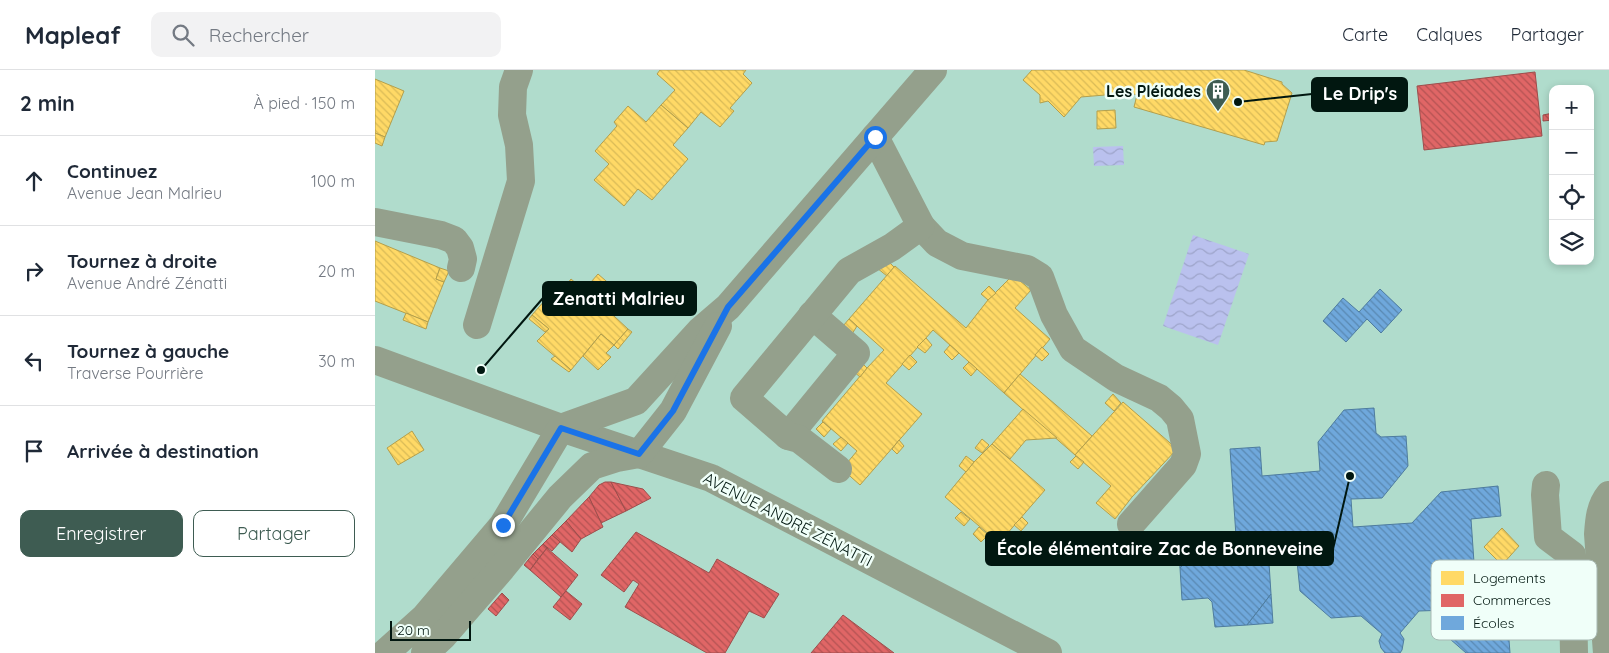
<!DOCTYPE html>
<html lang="fr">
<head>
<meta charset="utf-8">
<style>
  body { margin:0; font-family:Quicksand,sans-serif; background:#f2f2f3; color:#1f2937 }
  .controls { position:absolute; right:15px; top:15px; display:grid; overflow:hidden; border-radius:10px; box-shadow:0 2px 8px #0003 }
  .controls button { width:45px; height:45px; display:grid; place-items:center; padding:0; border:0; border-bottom:1px solid #e0e1e3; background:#fff; color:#1f2937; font:25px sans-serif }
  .scale { position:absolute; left:15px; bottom:12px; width:81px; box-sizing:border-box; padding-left:5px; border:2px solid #011710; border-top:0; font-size:14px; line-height:18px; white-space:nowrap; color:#011710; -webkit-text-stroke:4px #f0fff9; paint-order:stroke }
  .stop { position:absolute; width:15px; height:15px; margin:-11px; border:4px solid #1a73e8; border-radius:50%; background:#fff }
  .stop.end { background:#1a73e8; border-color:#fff; box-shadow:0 1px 5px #0008 }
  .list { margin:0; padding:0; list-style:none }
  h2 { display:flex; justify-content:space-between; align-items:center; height:65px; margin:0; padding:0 20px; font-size:21px }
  h2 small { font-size:16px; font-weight:400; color:#747a83 }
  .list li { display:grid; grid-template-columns:32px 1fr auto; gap:15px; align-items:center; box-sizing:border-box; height:90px; padding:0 20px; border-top:1px solid #e0e1e3 }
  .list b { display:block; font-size:19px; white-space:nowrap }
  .list p { margin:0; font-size:16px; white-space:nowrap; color:#747a83 }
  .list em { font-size:16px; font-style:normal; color:#747a83 }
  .actions { display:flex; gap:10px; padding:15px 20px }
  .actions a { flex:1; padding:11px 0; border:1px solid #3e5c52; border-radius:10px; text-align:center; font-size:18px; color:#3e5c52 }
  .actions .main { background:#3e5c52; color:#fff }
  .icon { flex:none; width:28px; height:28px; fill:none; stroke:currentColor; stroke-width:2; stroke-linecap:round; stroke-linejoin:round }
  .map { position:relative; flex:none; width:1234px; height:583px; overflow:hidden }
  header { display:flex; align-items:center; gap:30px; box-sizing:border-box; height:70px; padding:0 25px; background:#fff; border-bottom:1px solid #e0e1e3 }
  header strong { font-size:24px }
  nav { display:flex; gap:28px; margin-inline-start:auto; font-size:18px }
  .search { width:350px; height:45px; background:#f2f2f3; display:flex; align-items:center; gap:12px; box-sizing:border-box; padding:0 18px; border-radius:10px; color:#747a83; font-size:19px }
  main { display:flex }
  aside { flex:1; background:#fff }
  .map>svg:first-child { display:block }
  .water { fill:url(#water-waves) }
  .homes { fill:url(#homes-back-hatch); stroke:#b39f4c }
  .shops { fill:url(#shops-back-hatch); stroke:#9d4e4c }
  .schools { fill:url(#schools-back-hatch); stroke:#4e7c9f }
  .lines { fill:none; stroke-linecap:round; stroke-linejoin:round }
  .minor { stroke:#94a08c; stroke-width:28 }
  .route { stroke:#1a73e8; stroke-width:6 }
  .labels { text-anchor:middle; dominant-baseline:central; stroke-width:5; stroke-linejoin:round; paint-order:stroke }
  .poi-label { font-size:16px; font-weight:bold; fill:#011710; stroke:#f0fff9; text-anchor:end }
  .street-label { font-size:16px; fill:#011710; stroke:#f0fff9 }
  .key { fill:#f0fff9; stroke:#a8b9b3; stroke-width:1 }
  .key-label { font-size:14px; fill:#011710 }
  .leader { fill:none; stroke:#011710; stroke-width:2 }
  .callout-dot { fill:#011710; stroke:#f0fff9; stroke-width:2 }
  .callout { fill:#011710; stroke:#011710; stroke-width:2 }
  .callout-label { font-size:18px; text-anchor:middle; font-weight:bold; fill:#fff }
</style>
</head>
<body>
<header>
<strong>Mapleaf</strong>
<div class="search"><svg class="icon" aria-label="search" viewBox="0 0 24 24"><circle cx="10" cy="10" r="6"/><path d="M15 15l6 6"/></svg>Rechercher</div>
<nav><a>Carte</a><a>Calques</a><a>Partager</a></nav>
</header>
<main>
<aside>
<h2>2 min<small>À pied · 150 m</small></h2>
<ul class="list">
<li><svg class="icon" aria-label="ahead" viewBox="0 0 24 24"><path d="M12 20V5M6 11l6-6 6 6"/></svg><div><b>Continuez</b><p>Avenue Jean Malrieu</p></div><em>100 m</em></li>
<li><svg class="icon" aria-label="right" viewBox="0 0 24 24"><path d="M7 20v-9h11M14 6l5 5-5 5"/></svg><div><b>Tournez à droite</b><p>Avenue André Zénatti</p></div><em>20 m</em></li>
<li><svg class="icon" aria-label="left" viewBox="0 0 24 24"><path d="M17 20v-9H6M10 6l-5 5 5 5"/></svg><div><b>Tournez à gauche</b><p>Traverse Pourrière</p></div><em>30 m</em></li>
<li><svg class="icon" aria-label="arrive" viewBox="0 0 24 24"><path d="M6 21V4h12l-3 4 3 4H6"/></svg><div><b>Arrivée à destination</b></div></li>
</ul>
<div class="actions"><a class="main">Enregistrer</a><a>Partager</a></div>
</aside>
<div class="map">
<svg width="1234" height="583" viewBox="0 0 1234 583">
  <defs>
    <pattern id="water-waves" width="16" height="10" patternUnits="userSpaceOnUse" patternTransform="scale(1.25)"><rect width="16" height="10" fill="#bac1ee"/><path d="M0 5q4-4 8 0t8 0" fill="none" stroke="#9ea5cb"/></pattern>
    <pattern id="homes-back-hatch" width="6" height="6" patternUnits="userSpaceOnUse" patternTransform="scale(1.25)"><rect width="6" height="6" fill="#ffd966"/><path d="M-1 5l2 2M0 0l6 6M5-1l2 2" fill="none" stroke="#d9ba57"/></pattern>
    <pattern id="shops-back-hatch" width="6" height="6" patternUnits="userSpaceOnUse" patternTransform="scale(1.25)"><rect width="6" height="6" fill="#e06666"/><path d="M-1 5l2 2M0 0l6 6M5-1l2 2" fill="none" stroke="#b35353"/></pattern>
    <pattern id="schools-back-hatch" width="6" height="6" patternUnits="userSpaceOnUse" patternTransform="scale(1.25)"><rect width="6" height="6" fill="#6fa8dc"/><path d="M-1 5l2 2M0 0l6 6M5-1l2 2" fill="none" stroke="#5988b1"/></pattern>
  </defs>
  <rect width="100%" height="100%" fill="#b0dccc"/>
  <g class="water">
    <path d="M748,76l1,19 -30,1 -1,-19z"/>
    <path d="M818,165l56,19 -31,91 -55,-19z"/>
  </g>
  <g class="homes">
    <path d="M285,0h86l-3,4 9,9 -22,25 4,3 -14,16 -19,-15 -13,16 -27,-23 14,-15 -18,-16z"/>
    <path d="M657,0h212l38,12v2l10,9 -15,48 -12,1 -1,3 -130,-38 3,-12 -8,-2 -48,4 -17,20 -16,-16 -8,2v-8l-17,-15z"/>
    <path d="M0,9l29,12 -19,46 -10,-4z"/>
    <path d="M286,35l27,23 -15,17 15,14 -36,41 -14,-11 -14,17 -30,-26 15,-16 -14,-13 22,-25 -3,-4 14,-16 18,16z"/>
    <path d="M740,40l1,18 -19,1v-18z"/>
    <path d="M0,63l10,4 -3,9 -7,-3z"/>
    <path d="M0,171l65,27 -4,11 8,3 -16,40 -53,-21z"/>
    <path d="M511,189l8,8 -7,9 -10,-8z"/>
    <path d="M520,196l71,62 22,-28 25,-25 18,15 -16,18 35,31 -46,54 -71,-63 -47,53 36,31 -62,71 -18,-16 15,-18 -35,-30 45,-53 17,-18 -35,-31z"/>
    <path d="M65,198l9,3 -5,11 -8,-3z"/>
    <path d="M223,204l15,13 -13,16 28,26 -14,16 -13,-11 -30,36 -34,-29 12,-12 -17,-14 14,-16 4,5 21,-25 13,11z"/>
    <path d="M614,216l7,7 -8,7 -7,-6z"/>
    <path d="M238,217l14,12 -14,16 -13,-12z"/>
    <path d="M31,243l22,9 -2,7 -23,-9z"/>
    <path d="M157,245l17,14 -4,3 -16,-13z"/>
    <path d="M474,249l8,7 -5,8 -9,-8z"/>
    <path d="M253,259l4,3 -14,17 -4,-4z"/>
    <path d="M226,264l13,11 -8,8 5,4 -13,13 -15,-14z"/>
    <path d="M551,268l6,7 -7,8 -8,-6z"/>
    <path d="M575,275l9,8 -7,7 -8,-8z"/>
    <path d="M667,277l7,7 -7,7 -7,-6z"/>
    <path d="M535,285l7,7 -8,8 -7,-6z"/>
    <path d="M180,286l16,14 -2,2 -18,-13z"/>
    <path d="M485,291l7,7 -7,9 -8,-7z"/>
    <path d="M594,292l8,7 -6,7 -8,-8z"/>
    <path d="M645,304l72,62 -17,19 -71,-62z"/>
    <path d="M738,324l8,9 -7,8 -9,-8z"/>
    <path d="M748,332l54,47 -45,48 -17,22 -19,-16 15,-17 -36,-31z"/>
    <path d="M648,339l34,29 -31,2 -16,19 -18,-15z"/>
    <path d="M448,352l8,7 -7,8 -8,-8z"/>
    <path d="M37,361l12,19 -26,15 -11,-17z"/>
    <path d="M466,367l7,6 -7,8 -8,-7z"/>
    <path d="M607,369l7,6 -7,8 -7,-5z"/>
    <path d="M524,370l5,6 -7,8 -5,-5z"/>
    <path d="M617,374l53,46 -46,53 -54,-46 29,-35z"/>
    <path d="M591,386l8,6 -8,10 -7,-6z"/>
    <path d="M701,386l8,6 -6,7 -8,-7z"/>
    <path d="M586,442l9,7 -6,7 -9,-8z"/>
    <path d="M647,447l6,6 -7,8 -7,-6z"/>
    <path d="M604,457l9,8 -7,7 -8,-8z"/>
    <path d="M1127,458l17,18 -17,19 -18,-18z"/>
  </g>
  <g class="shops">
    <path d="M1160,2l7,64 -118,14 -7,-64z"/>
    <path d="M1178,43v7l-10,1v-6z"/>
    <path d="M230,412h6l15,29 -25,12 -12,-26 10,-12z"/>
    <path d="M236,412l32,7 8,9 -25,13z"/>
    <path d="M214,427l14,30 -22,12 -15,-18z"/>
    <path d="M191,451l15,18 -9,13 -20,-17z"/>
    <path d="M261,462l73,41 8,-14 62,35 -15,24 -15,-7 -24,42h-18l-82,-46 14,-23 -6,-4 -9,12 -23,-17z"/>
    <path d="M177,465l8,7 -8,9 -9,-7z"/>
    <path d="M168,474l4,4 -9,11 -5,-5z"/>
    <path d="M172,478l31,27 -17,22 -31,-27z"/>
    <path d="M158,484l5,5 -8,11 -6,-5z"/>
    <path d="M191,521l16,13 -12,16 -17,-13z"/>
    <path d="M127,523l7,7 -13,16 -8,-7z"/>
    <path d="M468,545l51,38h-83z"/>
  </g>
  <g class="schools">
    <path d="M1005,219l22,21 -21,23 -14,-14 -21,23 -23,-21 20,-23 16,14z"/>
    <path d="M999,338l2,25 5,4 25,-1 2,30 -26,32 -31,1 2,28 59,-4 29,-31 57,-6 3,30 -30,3 4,58 30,-2 31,26 2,31 -25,2 -4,6 1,13h-44l-16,-14 -2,-29 -29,1 -19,22 4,6 -2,11 -2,3h-15l-4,-5 -2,-7 3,-7 -21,-18 -30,2 -31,-27 -3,-30 -28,2 2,31 -24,31 -32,2 -3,-25 -4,-4 -26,2 -2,-32 27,-30 29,-2 -6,-87 30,-2 2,29 58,-5 -2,-29 26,-32z"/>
    <path d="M832,468l-14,15 -13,15 -2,-28z"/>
    <path d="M896,524l2,29 -26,2 11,-14z"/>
  </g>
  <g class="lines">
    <g class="minor">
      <path d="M0,152l66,13 13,5 6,8 3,11 -2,9"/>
      <path d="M546,156l16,17 25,13 65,13 13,8 14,38 19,34 43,29 43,20 12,10 9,11 7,35 -4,11 -52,59"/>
      <path d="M102,255l44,-144 -2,-36 -7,-30 1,-28 6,-17"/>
      <path d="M0,290l186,68 150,50 337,175"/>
      <path d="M413,366l68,-83 -44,-38"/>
      <path d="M463,399l-39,-30 -11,-3 -44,-38 105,-127 43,-24 29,-21 -46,-89"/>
      <path d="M1171,415l-1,10 3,42 24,18 2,98"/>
      <path d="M10,583l39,-35 79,-93 58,-97 75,-27 64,-70 28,-24 205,-237"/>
      <path d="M50,583l18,-17 59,-68 58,-71 32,-31 25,-8 22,-4 34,-43 45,-85"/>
      <path d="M1232,583l-9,-119c1,-14 2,-28 11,-39"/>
    </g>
  </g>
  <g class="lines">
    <path class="route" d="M128,455l58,-97 78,26 34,-43 55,-104 147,-170"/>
  </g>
  <defs>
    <symbol id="building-pin" viewBox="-11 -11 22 30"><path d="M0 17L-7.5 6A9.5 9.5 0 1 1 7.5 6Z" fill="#3e5c52" stroke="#f0fff9"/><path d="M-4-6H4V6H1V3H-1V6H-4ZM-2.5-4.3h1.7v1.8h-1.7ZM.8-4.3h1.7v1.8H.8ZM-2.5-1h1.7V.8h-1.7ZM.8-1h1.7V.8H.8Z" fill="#fff"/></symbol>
  </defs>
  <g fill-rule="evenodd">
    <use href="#building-pin" x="829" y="7" width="28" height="38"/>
  </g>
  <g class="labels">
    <g class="poi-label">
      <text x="826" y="21">Les Pléiades</text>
    </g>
    <g class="street-label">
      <text transform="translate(413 449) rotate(27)">AVENUE ANDRÉ ZÉNATTI</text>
    </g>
  </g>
  <rect x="1056" y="490" width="166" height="80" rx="8" class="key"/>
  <rect x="1066" y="501" width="23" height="14" fill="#ffd966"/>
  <rect x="1066" y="524" width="23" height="13" fill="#e06666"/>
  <rect x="1066" y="546" width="23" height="14" fill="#6fa8dc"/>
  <g class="key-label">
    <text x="1098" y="513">Logements</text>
    <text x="1098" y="535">Commerces</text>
    <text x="1098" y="558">Écoles</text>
  </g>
  <path class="leader" d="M863 32L937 24M106 300L168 228M975 406L958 479"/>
  <g class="callout-dot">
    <circle cx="863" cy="32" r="5"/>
    <circle cx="106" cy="300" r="5"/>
    <circle cx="975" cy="406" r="5"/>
  </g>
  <g class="callout">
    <rect x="937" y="8" width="95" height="33" rx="5"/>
    <rect x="168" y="212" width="153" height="33" rx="5"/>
    <rect x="611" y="462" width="347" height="33" rx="5"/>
  </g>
  <g class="callout-label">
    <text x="985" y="30">Le Drip's</text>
    <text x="244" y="235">Zenatti Malrieu</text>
    <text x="785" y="485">École élémentaire Zac de Bonneveine</text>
  </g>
</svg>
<div class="controls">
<button>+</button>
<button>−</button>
<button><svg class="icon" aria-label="locate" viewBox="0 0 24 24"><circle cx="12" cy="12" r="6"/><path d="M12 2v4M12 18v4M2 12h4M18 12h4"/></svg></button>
<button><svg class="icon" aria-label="layers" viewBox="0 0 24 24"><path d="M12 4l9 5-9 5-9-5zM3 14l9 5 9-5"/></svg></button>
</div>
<div class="scale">20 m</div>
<div class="stop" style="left:500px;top:67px"></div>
<div class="stop end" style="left:128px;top:455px"></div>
</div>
</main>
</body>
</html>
